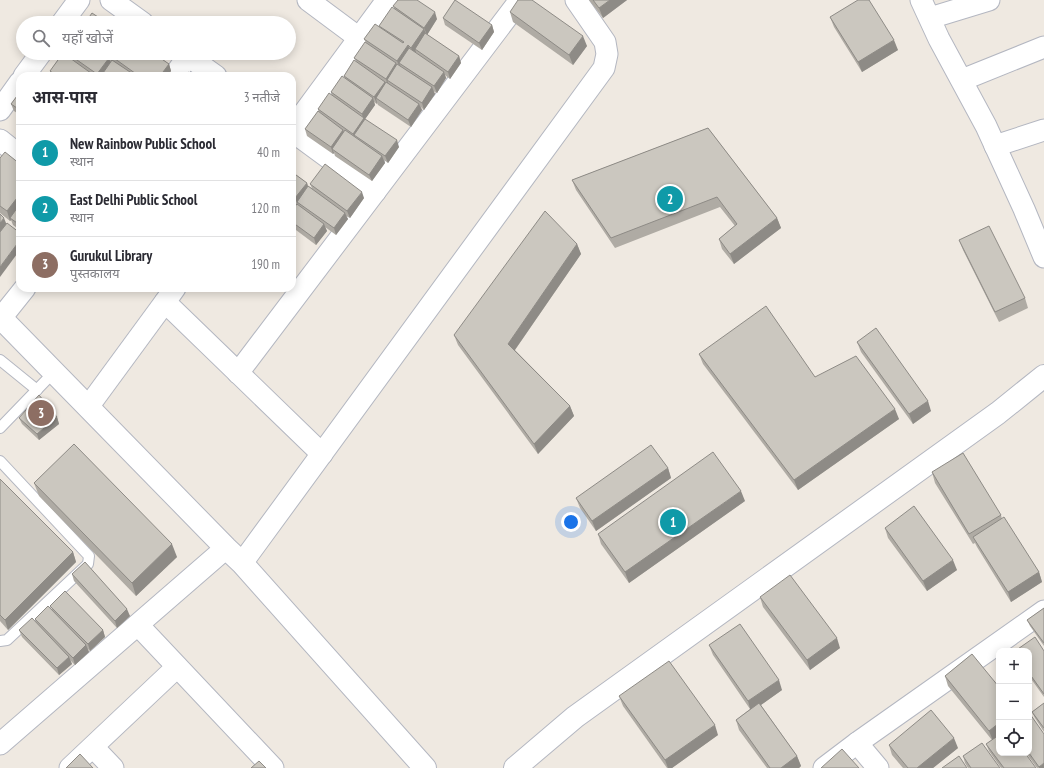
<!DOCTYPE html>
<html lang="hi">
<head>
<meta charset="utf-8">
<style>
  body { margin:0; font-family:"PT Sans Narrow","Noto Sans Devanagari",sans-serif; background:#f2f2f3; color:#2b2b33 }
  .controls { position:absolute; right:12px; bottom:12px; display:grid; overflow:hidden; border-radius:8px; box-shadow:0 2px 10px #0003 }
  .controls button { width:36px; height:36px; display:grid; place-items:center; padding:0; border:0; border-bottom:1px solid #e1e1e2; background:#fff; color:#2b2b33; font:20px sans-serif }
  .you { position:absolute; left:571px; top:522px; width:14px; height:14px; margin:-10px; border:3px solid #fff; border-radius:50%; background:#1a73e8; box-shadow:0 0 0 6px #1a73e833 }
  .badge { display:grid; place-items:center; width:26px; height:26px; border-radius:50%; background:#ea580c; color:#fff; font-size:13px; font-weight:700 }
  .pin { position:absolute; translate:-50% -50%; border:2px solid #fff; box-shadow:0 1px 4px #0006 }
  .list { margin:0; padding:0; list-style:none }
  h2 { display:flex; justify-content:space-between; align-items:center; height:52px; margin:0; padding:0 16px; font-size:17px }
  h2 small { font-size:13px; font-weight:400; color:#7c7c81 }
  .list li { display:grid; grid-template-columns:26px 1fr auto; gap:12px; align-items:center; box-sizing:border-box; height:56px; padding:0 16px; border-top:1px solid #e1e1e2 }
  .list b { display:block; font-size:15px; white-space:nowrap }
  .list p { margin:0; font-size:13px; white-space:nowrap; color:#7c7c81 }
  .list em { font-size:13px; font-style:normal; color:#7c7c81 }
  .icon { flex:none; width:22px; height:22px; fill:none; stroke:currentColor; stroke-width:2; stroke-linecap:round; stroke-linejoin:round }
  .map { position:relative; flex:none; width:1044px; height:768px; overflow:hidden }
  .search { position:absolute; background:#fff; box-shadow:0 2px 10px #0003; left:16px; top:16px; width:280px; height:44px; display:flex; align-items:center; gap:10px; box-sizing:border-box; padding:0 14px; border-radius:22px; color:#7c7c81; font-size:15px }
  .panel { position:absolute; background:#fff; box-shadow:0 2px 10px #0003; left:16px; top:72px; width:280px; height:220px; border-radius:12px }
  .map>svg:first-child { display:block }
  .lines { fill:none; stroke-linecap:round; stroke-linejoin:round }
  .lane-casing { stroke:#b4b7c1; stroke-width:12 }
  .street-casing { stroke:#b4b7c1; stroke-width:23 }
  .secondary-casing { stroke:#b4b7c1; stroke-width:24 }
  .lane { stroke:#fff; stroke-width:10 }
  .street { stroke:#fff; stroke-width:21 }
  .secondary { stroke:#fff; stroke-width:22 }
  .wall { fill:#afaba4 }
  .shaded-wall { fill:#8e8b86 }
  .building { fill:#cbc7bf; stroke:#8e8b86 }
</style>
</head>
<body>
<div class="map">
<svg width="1044" height="768" viewBox="0 0 1044 768">
  <rect width="100%" height="100%" fill="#efe9e1"/>
  <g class="lines">
    <defs>
      <g id="lane">
        <path d="M0,360l37,30"/>
        <path d="M0,428l54,-56"/>
        <path d="M0,461l89,95 -1,8 -81,76 -7,1"/>
      </g>
      <g id="street">
        <path d="M111,0l32,23"/>
        <path d="M308,0l51,38"/>
        <path d="M921,0l18,39 47,87 38,83 20,48"/>
        <path d="M930,18l59,-18"/>
        <path d="M62,23l17,-23"/>
        <path d="M24,76l17,-23"/>
        <path d="M174,76l14,-20 28,20"/>
        <path d="M962,80l82,-33"/>
        <path d="M0,110l20,-28"/>
        <path d="M292,129l95,-129"/>
        <path d="M292,131l83,61"/>
        <path d="M0,140l20,16"/>
        <path d="M995,146l49,-16"/>
        <path d="M175,288l-10,14 157,152"/>
        <path d="M1,318l24,-30"/>
        <path d="M238,373l282,-373"/>
        <path d="M88,407l77,-105"/>
        <path d="M242,563l362,-495 3,-14 -2,-12 -29,-42"/>
        <path d="M138,625l135,143"/>
        <path d="M857,743l21,25"/>
        <path d="M0,744l226,-196"/>
        <path d="M93,747l20,21"/>
        <path d="M70,768l107,-101"/>
        <path d="M824,768l33,-25 187,-132"/>
      </g>
      <g id="secondary">
        <path d="M0,317l226,231 16,15 183,205"/>
        <path d="M515,768l60,-51 423,-304 46,-37"/>
      </g>
    </defs>
    <use href="#lane" class="lane-casing"/>
    <use href="#street" class="street-casing"/>
    <use href="#secondary" class="secondary-casing"/>
    <use href="#lane" class="lane"/>
    <use href="#street" class="street"/>
    <use href="#secondary" class="secondary"/>
  </g>
  <g class="wall">
    <path d="M589,0h38l-24,18z"/>
    <path d="M393,6l44,13 -10,16 32,21 2,7 -11,16 -5,-4 1,3 -9,15 -4,-2 2,3 -11,16 -3,-3 1,3 -11,17 -33,-22 -1,-2v1l-3,-2 1,3 -10,14 34,28 -11,16 -4,-3 1,3 -13,18 -37,-25 -1,-3 -1,1 -26,-18 -2,-7 14,-16 -1,-4 14,-14 -1,-3 14,-14 -1,-2 12,-15 -2,-3 12,-15 -2,-4 16,-12 -1,-1 16,-17z"/>
    <path d="M510,12l77,34 -14,19 -60,-43z"/>
    <path d="M830,17l68,33 -36,22 -28,-45z"/>
    <path d="M443,18l49,7 2,7 -12,18 -37,-25z"/>
    <path d="M63,53h90l16,11 2,7 -4,5h-119l3,-3 -1,-2z"/>
    <path d="M20,92v23l-6,-4 -3,-7z"/>
    <path d="M708,128l69,90 4,10 -47,36 -12,-15 -3,-10 16,-13 -15,-19 -105,41 -39,-58 -4,-10z"/>
    <path d="M0,158l20,6v66l-7,-5 -2,-5 -1,1 -10,-8z"/>
    <path d="M292,172l15,11 1,3 4,2 -2,-4 54,14 -14,20 -4,-2 2,3 -12,16 -11,-8 2,4 -11,14 -24,-18z"/>
    <path d="M959,240l66,58 3,10 -29,14 -36,-72z"/>
    <path d="M577,244l4,10 -66,96 55,56 4,10 -36,38 -80,-109 -4,-10z"/>
    <path d="M857,342l74,69 -18,13 -52,-72z"/>
    <path d="M699,354l116,23 84,42 -101,71 -95,-126z"/>
    <path d="M57,417l2,7 -20,16 -17,-16 -3,-6z"/>
    <path d="M668,468l3,10 -75,53 -16,-23 -4,-10z"/>
    <path d="M932,472l69,43 1,4 37,53 3,10 -31,20 -34,-55 -2,-4 -2,1 -38,-61z"/>
    <path d="M0,479l73,73 3,10 -68,68 -8,-9z"/>
    <path d="M34,483l143,74 -41,39 -97,-100z"/>
    <path d="M745,501l-116,82 -28,-39 -3,-10z"/>
    <path d="M885,528l72,42 -30,21 -39,-53z"/>
    <path d="M72,574l58,42 -13,12 -43,-47z"/>
    <path d="M760,597l80,51 -30,22 -47,-63z"/>
    <path d="M50,606l53,24 2,7 -15,14 -2,-2 1,3 -14,13 -5,-5 2,4 -13,11 -37,-38 -3,-7 17,-7 -1,-4 17,-10z"/>
    <path d="M1044,608v38l-14,-20 -3,-6z"/>
    <path d="M709,645l73,45 -21,15 36,51 4,10 -2,2h-32l-28,-38 -3,-10 14,-11 -37,-54z"/>
    <path d="M1029,651h15v46l-15,-21z"/>
    <path d="M972,654l27,99 37,15h-35l-12,-17 -3,-7 6,-4 -44,-54 -3,-10z"/>
    <path d="M619,696l99,39 -46,33h-5l-44,-62z"/>
    <path d="M1044,703v29l-9,-14 -3,-6z"/>
    <path d="M889,745l69,3 -25,20h-30l-11,-13z"/>
    <path d="M1026,753h3l15,15h-7z"/>
    <path d="M963,756l37,12h-32l-3,-5z"/>
  </g>
  <g class="shaded-wall">
    <path d="M610,0h17l-24,18 -4,-10z"/>
    <path d="M435,12l2,7 -10,16 -3,-7z"/>
    <path d="M492,25l2,7 -12,18 -3,-7z"/>
    <path d="M424,29l3,7 -12,13 1,3 -2,2 -3,-6z"/>
    <path d="M583,36l4,10 -14,19 -4,-10z"/>
    <path d="M894,40l4,10 -36,22 -4,-10z"/>
    <path d="M408,45l3,7 -12,11 2,4 -1,1 -3,-7z"/>
    <path d="M110,53h7l-6,3 1,5 -3,-7z"/>
    <path d="M459,56l2,7 -11,16 -2,-7z"/>
    <path d="M109,58l2,6 -8,12h-5l-1,-2z"/>
    <path d="M396,63l3,7 -12,10 2,5 -1,1 -2,-7z"/>
    <path d="M169,64l2,7 -4,5h-7z"/>
    <path d="M444,72l2,6 -9,15 -3,-7z"/>
    <path d="M385,82l2,7 -11,9 1,5v1l-3,-7z"/>
    <path d="M432,87l3,7 -11,16 -2,-7z"/>
    <path d="M373,98l2,7 -21,30 2,5 -1,1 -2,-7 10,-15 -1,-5z"/>
    <path d="M419,104l3,6 -11,17 -3,-7z"/>
    <path d="M343,130l3,7 -14,12 2,4 -1,1 -2,-7z"/>
    <path d="M397,140l2,7 -11,16 -3,-7z"/>
    <path d="M382,156l3,7 -13,18 -3,-6z"/>
    <path d="M307,183l2,7 -12,12 1,3 -3,-7z"/>
    <path d="M362,192l2,6 -14,20 -3,-7z"/>
    <path d="M20,194v14l-10,10 1,2 -1,1 -3,-10z"/>
    <path d="M294,201l3,7 -5,7v-11z"/>
    <path d="M345,213l3,6 -12,16 -2,-7z"/>
    <path d="M4,218l4,10 -8,9v-14z"/>
    <path d="M777,218l4,10 -47,36 -4,-10z"/>
    <path d="M324,224l3,7 -11,14 -2,-7z"/>
    <path d="M20,240v10l-20,27v-10z"/>
    <path d="M577,244l4,10 -69,100 -4,-10z"/>
    <path d="M928,401l3,10 -18,13 -4,-10z"/>
    <path d="M570,406l4,10 -36,38 -4,-10z"/>
    <path d="M895,409l4,10 -101,71 -4,-10z"/>
    <path d="M57,417l2,7 -20,16 -2,-6z"/>
    <path d="M668,468l3,10 -75,53 -4,-10z"/>
    <path d="M741,491l4,10 -116,82 -4,-11z"/>
    <path d="M172,544l5,13 -41,39 -4,-13z"/>
    <path d="M73,552l3,10 -68,68 -3,-10z"/>
    <path d="M953,560l4,10 -30,21 -4,-10z"/>
    <path d="M1039,572l3,10 -31,20 -3,-10z"/>
    <path d="M127,609l3,7 -13,12 -2,-7z"/>
    <path d="M103,630l2,7 -15,14 -2,-7z"/>
    <path d="M837,638l3,10 -30,22 -3,-10z"/>
    <path d="M86,645l3,7 -14,13 -2,-7z"/>
    <path d="M69,657l3,7 -13,11 -2,-7z"/>
    <path d="M779,680l3,10 -31,22 -3,-11z"/>
    <path d="M999,723v13l-6,5 -4,-10z"/>
    <path d="M715,725l3,10 -46,33h-4l-3,-8z"/>
    <path d="M954,738l4,10 -25,20h-16z"/>
    <path d="M797,756l4,10 -2,2h-18z"/>
    <path d="M1044,763v5h-5v-1z"/>
  </g>
  <g class="building">
    <path d="M398,0h19l18,12 -11,16 -31,-22z"/>
    <path d="M455,0l37,25 -13,18 -36,-25z"/>
    <path d="M518,0h14l51,36 -14,19 -59,-43z"/>
    <path d="M593,0h17l-11,8z"/>
    <path d="M858,0h11l25,40 -36,22 -28,-45z"/>
    <path d="M392,7l32,22 -13,19 -3,-3 -11,16 -33,-22 11,-15 28,19 1,-1 -25,-16z"/>
    <path d="M92,13l15,10h-22z"/>
    <path d="M425,33l34,23 -11,16 -33,-23z"/>
    <path d="M365,42l31,21 -10,16 -32,-21z"/>
    <path d="M409,48l35,24 -10,14 -35,-23z"/>
    <path d="M63,53l32,23h-38l-7,-5z"/>
    <path d="M67,53h35l7,5 -12,16z"/>
    <path d="M113,53h40l16,11 -9,12h-21l-28,-20z"/>
    <path d="M112,60l24,16h-35z"/>
    <path d="M354,60l31,22 -11,15 -30,-21z"/>
    <path d="M397,64l35,23 -10,16 -35,-23z"/>
    <path d="M50,72l5,4h-7z"/>
    <path d="M188,72l6,4h-9z"/>
    <path d="M342,76l31,22 -11,16 -31,-22z"/>
    <path d="M386,82l33,22 -11,16 -32,-22z"/>
    <path d="M20,92v18l-9,-6z"/>
    <path d="M329,93l35,25 -11,16 -35,-25z"/>
    <path d="M318,111l25,19 -12,17 -26,-18z"/>
    <path d="M365,119l32,21 -12,16 -31,-21z"/>
    <path d="M708,128l69,90 -47,36 -11,-15 18,-15 -20,-27 -106,41 -39,-58z"/>
    <path d="M345,130l37,26 -13,19 -37,-26z"/>
    <path d="M5,152l15,12v30l-13,17 -7,-5v-48z"/>
    <path d="M325,164l37,28 -15,19 -37,-27z"/>
    <path d="M292,172l15,11 -12,15 -3,-2z"/>
    <path d="M308,186l37,27 -11,15 -37,-26z"/>
    <path d="M292,200l2,1 -2,3z"/>
    <path d="M20,204v21l-10,-7z"/>
    <path d="M297,204l27,20 -10,14 -22,-16v-12z"/>
    <path d="M545,211l32,33 -69,100 62,62 -36,38 -80,-109z"/>
    <path d="M0,214l4,4 -4,5z"/>
    <path d="M7,223l13,10v7l-20,27v-35z"/>
    <path d="M989,226l36,72 -30,14 -36,-72z"/>
    <path d="M766,306l49,71 41,-21 39,53 -101,71 -95,-126z"/>
    <path d="M876,328l52,73 -19,13 -52,-72z"/>
    <path d="M39,395l18,22 -20,17 -18,-16z"/>
    <path d="M74,444l98,100 -40,39 -98,-100z"/>
    <path d="M651,445l17,23 -76,53 -16,-23z"/>
    <path d="M713,452l28,39 -116,81 -27,-38z"/>
    <path d="M963,453l38,62 -32,19 -37,-62z"/>
    <path d="M0,479l73,73 -68,68 -5,-5z"/>
    <path d="M914,506l39,54 -30,21 -38,-53z"/>
    <path d="M1004,517l35,55 -31,20 -35,-55z"/>
    <path d="M85,562l42,47 -12,12 -43,-47z"/>
    <path d="M790,575l47,63 -30,22 -47,-63z"/>
    <path d="M65,591l38,39 -15,14 -38,-38z"/>
    <path d="M48,606l38,39 -13,13 -38,-39z"/>
    <path d="M1044,608v35l-17,-23z"/>
    <path d="M32,618l37,39 -12,11 -38,-38z"/>
    <path d="M740,624l39,56 -31,21 -39,-56z"/>
    <path d="M1035,637l9,14v43l-15,-21v-22h-14z"/>
    <path d="M972,654l27,33v36l-10,8 -44,-55z"/>
    <path d="M669,661l46,64 -50,35 -46,-64z"/>
    <path d="M759,703l38,53 -16,12h-11l-34,-48z"/>
    <path d="M1044,703v25l-12,-16z"/>
    <path d="M931,710l23,28 -37,30h-9l-19,-23z"/>
    <path d="M1030,714l14,20v29l-5,4 -10,-14v-38z"/>
    <path d="M999,735v18h26l11,15h-32l-18,-24z"/>
    <path d="M982,743l18,25h-29l-8,-12z"/>
    <path d="M842,749l17,19h-38z"/>
    <path d="M80,754l13,14h-27z"/>
    <path d="M959,756l8,12h-25z"/>
    <path d="M259,761l7,7h-15z"/>
  </g>
</svg>
<div class="controls">
<button>+</button>
<button>−</button>
<button><svg class="icon" aria-label="locate" viewBox="0 0 24 24"><circle cx="12" cy="12" r="6"/><path d="M12 2v4M12 18v4M2 12h4M18 12h4"/></svg></button>
</div>
<div class="you"></div>
<div class="pin badge" style="left:673px;top:522px;background:#0f9aa8">1</div>
<div class="pin badge" style="left:670px;top:199px;background:#0f9aa8">2</div>
<div class="pin badge" style="left:41px;top:413px;background:#8d6e63">3</div>
<div class="search"><svg class="icon" aria-label="search" viewBox="0 0 24 24"><circle cx="10" cy="10" r="6"/><path d="M15 15l6 6"/></svg>यहाँ खोजें</div>
<section class="panel">
<h2>आस-पास<small>3 नतीजे</small></h2>
<ul class="list">
<li><span class="badge" style="background:#0f9aa8">1</span><div><b>New Rainbow Public School</b><p>स्थान</p></div><em>40 m</em></li>
<li><span class="badge" style="background:#0f9aa8">2</span><div><b>East Delhi Public School</b><p>स्थान</p></div><em>120 m</em></li>
<li><span class="badge" style="background:#8d6e63">3</span><div><b>Gurukul Library</b><p>पुस्तकालय</p></div><em>190 m</em></li>
</ul>
</section>
</div>
</body>
</html>
